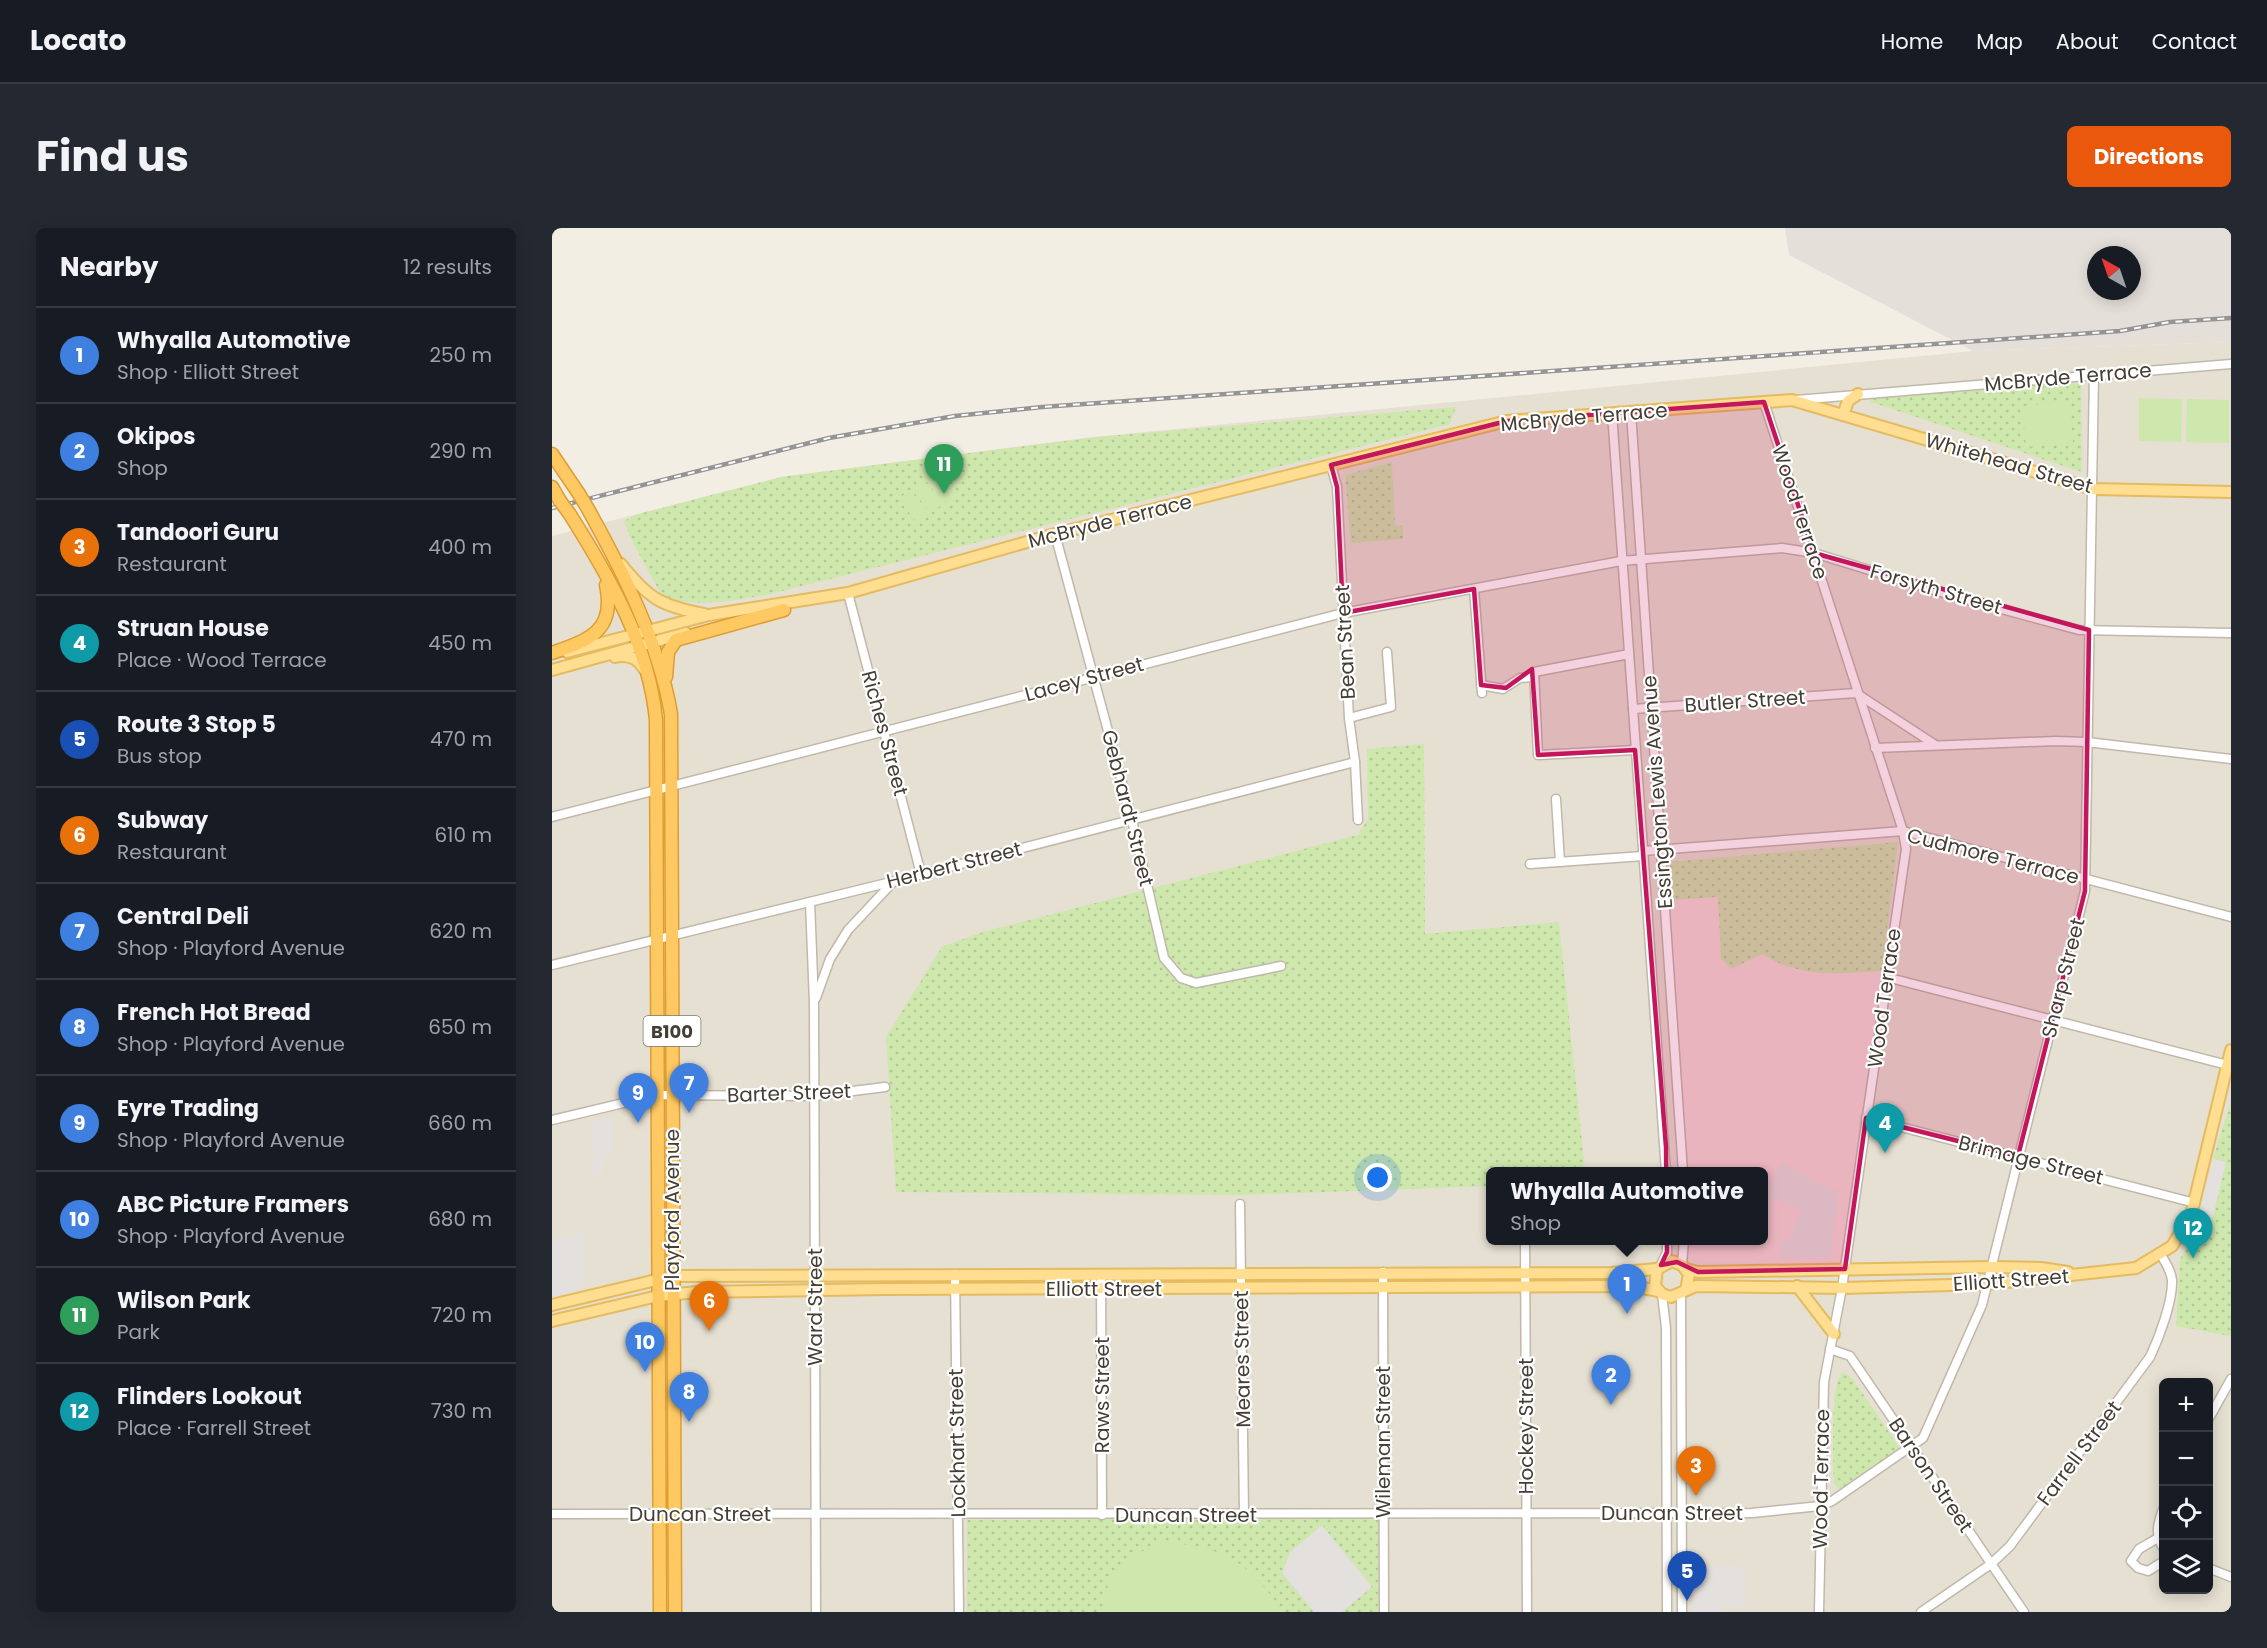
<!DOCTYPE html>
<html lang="en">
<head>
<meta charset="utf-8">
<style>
  body { margin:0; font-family:Poppins,sans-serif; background:#242831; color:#f1f3f6 }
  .controls { position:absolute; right:18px; bottom:18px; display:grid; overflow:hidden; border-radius:9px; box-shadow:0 3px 15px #0003 }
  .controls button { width:54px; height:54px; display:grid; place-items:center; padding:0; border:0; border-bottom:2px solid #363941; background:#171b24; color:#f1f3f6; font:30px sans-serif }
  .compass { position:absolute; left:1535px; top:18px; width:54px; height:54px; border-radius:50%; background:#171b24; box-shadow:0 3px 15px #0003; rotate:320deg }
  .you { position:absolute; left:826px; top:950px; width:21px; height:21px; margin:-15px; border:4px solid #fff; border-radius:50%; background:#1a73e8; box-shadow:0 0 0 9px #1a73e833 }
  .badge { display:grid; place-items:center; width:39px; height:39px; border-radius:50%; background:#ea580c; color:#fff; font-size:20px; font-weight:700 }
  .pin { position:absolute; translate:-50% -50px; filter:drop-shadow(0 2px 3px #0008) }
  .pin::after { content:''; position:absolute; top:32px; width:21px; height:18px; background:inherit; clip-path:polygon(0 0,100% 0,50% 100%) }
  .popup { position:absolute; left:934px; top:939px; width:282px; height:78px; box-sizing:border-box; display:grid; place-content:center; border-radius:9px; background:#171b24; filter:drop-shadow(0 2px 4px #0005); font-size:20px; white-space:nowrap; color:#9ea1a6 }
  .popup b { font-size:22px; color:#f1f3f6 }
  .popup::after { content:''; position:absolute; left:50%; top:100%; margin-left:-12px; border:12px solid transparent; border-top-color:#171b24 }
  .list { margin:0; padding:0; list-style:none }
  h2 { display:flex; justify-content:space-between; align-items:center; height:78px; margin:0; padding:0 24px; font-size:26px }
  h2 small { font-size:20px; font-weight:400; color:#9ea1a6 }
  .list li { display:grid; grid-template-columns:39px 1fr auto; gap:18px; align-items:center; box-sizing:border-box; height:96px; padding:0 24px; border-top:2px solid #363941 }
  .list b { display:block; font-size:22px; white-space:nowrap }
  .list p { margin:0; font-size:20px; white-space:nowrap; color:#9ea1a6 }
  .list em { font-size:20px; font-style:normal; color:#9ea1a6 }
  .icon { flex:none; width:33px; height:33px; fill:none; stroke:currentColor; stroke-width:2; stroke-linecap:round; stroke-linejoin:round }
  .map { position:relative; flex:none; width:1679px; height:1384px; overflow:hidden; border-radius:9px }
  header { display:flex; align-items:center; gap:36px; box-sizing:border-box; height:84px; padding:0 30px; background:#171b24; border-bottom:2px solid #363941 }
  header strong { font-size:28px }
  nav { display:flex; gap:33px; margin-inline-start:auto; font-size:21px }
  .intro { display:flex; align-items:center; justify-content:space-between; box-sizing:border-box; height:144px; padding:0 36px }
  h1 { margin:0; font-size:42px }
  .button { padding:15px 27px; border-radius:9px; background:#ea580c; color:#fff; font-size:21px; font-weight:700 }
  main { display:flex; gap:36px; padding:0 36px }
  aside { flex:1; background:#171b24; border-radius:9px; box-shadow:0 3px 15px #0003 }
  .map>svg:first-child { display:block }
  .residential { fill:#e6e0d2; fill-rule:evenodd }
  .industrial { fill:#e4dfd9; fill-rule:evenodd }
  .medical { fill:#f3dbd7 }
  .green { fill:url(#green-dots) }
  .pitch { fill:#cde7ac }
  .parking { fill:#e3e0dd }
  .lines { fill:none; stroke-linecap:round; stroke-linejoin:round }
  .minor-casing { stroke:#c0b8aa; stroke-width:11 }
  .major-casing { stroke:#e4bb60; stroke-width:14 }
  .highway-casing { stroke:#de9d33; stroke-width:15 }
  .minor { stroke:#fff; stroke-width:8 }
  .major { stroke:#ffde91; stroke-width:10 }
  .highway { stroke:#fec963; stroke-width:12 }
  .rail-casing { stroke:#949494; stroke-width:4.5 }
  .rail { stroke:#fff; stroke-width:2; stroke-dasharray:7; stroke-linecap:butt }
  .highway-bridge-casing { stroke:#de9d33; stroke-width:15; stroke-linecap:butt }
  .highway-bridge { stroke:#fec963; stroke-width:12 }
  .marked { fill:#c2185b; fill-opacity:0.2; stroke:#c2185b; stroke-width:4.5; stroke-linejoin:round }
  .labels { text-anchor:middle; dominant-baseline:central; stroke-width:4.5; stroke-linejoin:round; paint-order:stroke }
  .shield { fill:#fff; stroke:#7c7871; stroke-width:1.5 }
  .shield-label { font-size:18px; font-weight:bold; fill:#443e34 }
  .street-label { font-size:20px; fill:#443e34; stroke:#fff }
</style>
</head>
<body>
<header>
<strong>Locato</strong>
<nav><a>Home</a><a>Map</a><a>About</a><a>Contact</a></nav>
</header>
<div class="intro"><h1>Find us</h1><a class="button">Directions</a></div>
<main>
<aside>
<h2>Nearby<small>12 results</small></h2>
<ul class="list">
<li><span class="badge" style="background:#3f7fe0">1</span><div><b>Whyalla Automotive</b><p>Shop · Elliott Street</p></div><em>250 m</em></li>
<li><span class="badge" style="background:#3f7fe0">2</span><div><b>Okipos</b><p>Shop</p></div><em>290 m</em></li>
<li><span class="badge" style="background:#e8710a">3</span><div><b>Tandoori Guru</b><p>Restaurant</p></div><em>400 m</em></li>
<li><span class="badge" style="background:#0f9aa8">4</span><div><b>Struan House</b><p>Place · Wood Terrace</p></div><em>450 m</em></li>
<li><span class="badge" style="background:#1a4fb4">5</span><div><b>Route 3 Stop 5</b><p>Bus stop</p></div><em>470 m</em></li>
<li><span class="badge" style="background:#e8710a">6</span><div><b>Subway</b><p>Restaurant</p></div><em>610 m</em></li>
<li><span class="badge" style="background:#3f7fe0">7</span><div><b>Central Deli</b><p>Shop · Playford Avenue</p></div><em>620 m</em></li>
<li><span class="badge" style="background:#3f7fe0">8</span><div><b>French Hot Bread</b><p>Shop · Playford Avenue</p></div><em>650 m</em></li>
<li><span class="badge" style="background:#3f7fe0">9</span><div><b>Eyre Trading</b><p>Shop · Playford Avenue</p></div><em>660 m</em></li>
<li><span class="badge" style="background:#3f7fe0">10</span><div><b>ABC Picture Framers</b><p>Shop · Playford Avenue</p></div><em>680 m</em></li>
<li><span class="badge" style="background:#2e9e5b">11</span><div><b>Wilson Park</b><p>Park</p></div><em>720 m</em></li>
<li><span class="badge" style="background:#0f9aa8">12</span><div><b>Flinders Lookout</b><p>Place · Farrell Street</p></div><em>730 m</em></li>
</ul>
</aside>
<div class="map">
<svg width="1679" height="1384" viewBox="0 0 1679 1384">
  <defs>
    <pattern id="green-dots" width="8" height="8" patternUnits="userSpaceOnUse" patternTransform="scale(1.5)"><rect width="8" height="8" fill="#cde7ac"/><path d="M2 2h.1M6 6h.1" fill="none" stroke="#b1c795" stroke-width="1.8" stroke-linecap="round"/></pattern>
  </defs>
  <rect width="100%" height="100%" fill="#f2eee4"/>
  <path class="residential" d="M1679,114v1270h-1679v-1076l229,-59 303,-39 889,-87zM938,944h274v68h-274zM1612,1154h44v208h-44z"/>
  <path class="industrial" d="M1233,0h446v114l-258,9 -184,-96zM1544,27h36v36h-36z"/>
  <path class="medical" d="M1166,669l3,61 41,-4 20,12 43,8 57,-3 -42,293 -139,-2 -12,-5 -2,-6v-10l77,-1v-68l-78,-1 -18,-271z"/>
  <g class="green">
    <path d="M1529,155l1,89 -211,-70 1,-4z"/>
    <path d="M904,179l-6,17 -684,171c-38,6 -66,13 -104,1l-30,-55 -8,-20 11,-6 146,-38 315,-40z"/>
    <path d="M840,234l3,63 8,1v13l-52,4 -6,-68z"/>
    <path d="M872,516l1,190 134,-12 26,249 -95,1v14l-251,9 -343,-3 -10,-155 56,-90 41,-15 375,-97 10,-16 -1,-70z"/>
    <path d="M1346,614l-16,129c-44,3 -81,7 -120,-17l-31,15 -10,-11 -3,-61 -50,3v-38z"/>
    <path d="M1679,873v235l-55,-10 4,-67 14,-23 13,5 19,-79 -13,-3z"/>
    <path d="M1291,1144l9,6 49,72 -62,39 -5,-6c0,-19 -5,-100 9,-111z"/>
    <path d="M826,1289v95h-411v-92z"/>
  </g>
  <g class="pitch">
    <path d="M1587,170l43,1 -1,43 -42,-1z"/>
    <path d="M1635,171l42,1v43l-43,-1z"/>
    <path d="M1517,173l4,41 -47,5 -4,-41z"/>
    <path d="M384,241l20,24 -12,10 -20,-24z"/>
    <path d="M371,251l20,25 -12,9 -20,-24z"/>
    <path d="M358,262l20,24 -12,10 -20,-25z"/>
    <path d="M613,1314c62,6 82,19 118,70h-180c-2,-36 31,-62 62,-70z"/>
  </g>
  <g class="parking">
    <path d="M61,889v37l-9,3 -1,17 -11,2 -1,-53z"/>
    <path d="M1661,931l13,3 -19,79 -13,-5z"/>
    <path d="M1229,934l36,21 21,8 -8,66 -50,1v-14l10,-6 12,-29 -37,-13z"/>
    <path d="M31,1004l1,56 -32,9v-57z"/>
    <path d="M770,1297l50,62 -30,25h-28l-32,-39 8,-21z"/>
    <path d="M1193,1338v39l-20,1v6h-34l-1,-45z"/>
  </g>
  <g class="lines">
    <defs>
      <g id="minor">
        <path d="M1244,172l435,-36"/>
        <path d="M1212,174l139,429 3,18 -64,439 -18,94 -5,230"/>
        <path d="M1079,184l52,760"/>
        <path d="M1060,185l54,759"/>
        <path d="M779,237l6,22 12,231 6,44 3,58"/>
        <path d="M503,306l77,286 32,138 17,20 15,5 85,-17"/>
        <path d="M922,361l8,104"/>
        <path d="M296,365l73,281"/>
        <path d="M1077,426l-95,18 4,83 97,-5"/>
        <path d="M929,457l22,4 17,-11 13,-1"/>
        <path d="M1081,481l223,-16 78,51"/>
        <path d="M797,490l42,-11 -4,-55"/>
        <path d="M1323,520l181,-7 31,1 144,17"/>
        <path d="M1004,571l4,63"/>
        <path d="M0,589l791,-204 278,-52 161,-13 32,5 143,44 122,33 152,3"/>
        <path d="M1091,623l260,-20 328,86"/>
        <path d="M978,636l113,-8"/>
        <path d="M258,674l4,101 2,609"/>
        <path d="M0,737l343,-84 460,-119"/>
        <path d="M1334,749l345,89"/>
        <path d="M264,770l14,-39 18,-29 46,-49"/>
        <path d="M1314,890l329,85"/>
        <path d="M0,892l105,-25 156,1 72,-9"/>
        <path d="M688,976l4,310"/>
        <path d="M973,1012l2,372"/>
        <path d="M1109,1037l6,-13v-12"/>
        <path d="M1130,1037l2,-25"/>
        <path d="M831,1044l1,340"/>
        <path d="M403,1046l4,338"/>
        <path d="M549,1046l1,241"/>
        <path d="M1110,1066l4,34 1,284"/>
        <path d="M1129,1066l1,318"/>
        <path d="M1278,1121l20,7 174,256"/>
        <path d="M1656,1192l23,-41"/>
        <path d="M1612,1279c-6,15 -10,28 0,42"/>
        <path d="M0,1286l1200,-1 68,-7 12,-5 91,-63 59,-133 103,-414 9,-517"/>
        <path d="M1606,1310l-19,11 -8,12 7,7 10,3 16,-10"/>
        <path d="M1656,1340l23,9"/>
        <path d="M1369,1384l70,-48 19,-18 140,-189c9,-19 23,-56 22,-77 -1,-9 -6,-17 -11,-25"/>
      </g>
      <g id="major">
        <path d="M1291,187l5,-14 10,-7"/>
        <path d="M69,336c28,35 40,42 83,50"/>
        <path d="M15,424l142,-37 139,-22 207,-59 452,-113 285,-21 301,89 138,3"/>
        <path d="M63,429c13,-3 23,1 29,12"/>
        <path d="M0,442l134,-37"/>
        <path d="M1134,1041l12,3 294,-5 49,1 27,4"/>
        <path d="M1245,1058l37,48"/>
        <path d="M1134,1062l3,-16 -7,-9 -10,-4 -15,8 -2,17 7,8 9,3 25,-11 146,2 146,-4 148,-16 36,-22 19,-31 40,-165"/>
        <path d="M0,1077l121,-29 938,-3 46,-4"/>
        <path d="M0,1093l106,-25 39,-4 189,-3 745,-3 28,5"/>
      </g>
      <g id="highway">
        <path d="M0,226l27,40"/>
        <path d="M0,259l8,14"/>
        <path d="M36,281c35,63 71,134 83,205l4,898"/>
        <path d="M17,285c40,63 80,132 87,207l4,892"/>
        <path d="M0,425c37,-13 64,-22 54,-68"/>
        <path d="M114,449l2,-25 8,-12 108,-30"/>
      </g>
    </defs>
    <use href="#minor" class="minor-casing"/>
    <use href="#major" class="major-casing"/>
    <use href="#highway" class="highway-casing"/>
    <use href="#minor" class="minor"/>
    <use href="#major" class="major"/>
    <use href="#highway" class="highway"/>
    <defs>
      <path id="rail" d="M0,280l277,-70 126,-22 87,-9 1078,-76 50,-9 61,-4"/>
    </defs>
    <use href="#rail" class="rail-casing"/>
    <use href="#rail" class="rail"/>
    <defs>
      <g id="highway-bridge">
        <path d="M27,266l9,15"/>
        <path d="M8,273l9,12"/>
      </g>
    </defs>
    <use href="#highway-bridge" class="highway-bridge-casing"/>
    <use href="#highway-bridge" class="highway-bridge"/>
  </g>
  <path class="marked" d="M1212,174l50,151 275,77 -4,261 -67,265 -152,-38 -21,151 -147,3 -21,-10 -16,3 6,-13 -1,-105 -31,-397 -97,5 -6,-86 -26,19 -25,-3 -7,-96 -131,24 -6,-126 -6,-22 176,-44z"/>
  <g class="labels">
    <rect class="shield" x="91.5" y="788" width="57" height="30" rx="4.5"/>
    <g class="shield-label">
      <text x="120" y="803">B100</text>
    </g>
    <g class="street-label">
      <text transform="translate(1516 149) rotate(-5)">McBryde Terrace</text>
      <text transform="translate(1032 189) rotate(-5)">McBryde Terrace</text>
      <text transform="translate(1457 235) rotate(16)">Whitehead Street</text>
      <text transform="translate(1248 284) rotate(72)">Wood Terrace</text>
      <text transform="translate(558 293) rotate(-14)">McBryde Terrace</text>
      <text transform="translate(1384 361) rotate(16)">Forsyth Street</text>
      <text transform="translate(793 414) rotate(-93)">Bean Street</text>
      <text transform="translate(532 451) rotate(-15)">Lacey Street</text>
      <text transform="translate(1193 473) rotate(-4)">Butler Street</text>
      <text transform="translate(333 505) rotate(75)">Riches Street</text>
      <text transform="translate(1105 564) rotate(-94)">Essington Lewis Avenue</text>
      <text transform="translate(576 580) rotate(76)">Gebhardt Street</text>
      <text transform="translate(1441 628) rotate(14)">Cudmore Terrace</text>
      <text transform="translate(402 637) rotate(-14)">Herbert Street</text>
      <text transform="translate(1511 750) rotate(-76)">Sharp Street</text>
      <text transform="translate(1332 770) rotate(-82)">Wood Terrace</text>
      <text transform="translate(237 865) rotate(-2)">Barter Street</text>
      <text transform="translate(1479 932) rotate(14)">Brimage Street</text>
      <text transform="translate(120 982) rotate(-90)">Playford Avenue</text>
      <text transform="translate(1459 1052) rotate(-4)">Elliott Street</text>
      <text x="552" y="1061">Elliott Street</text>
      <text transform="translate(263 1079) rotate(-90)">Ward Street</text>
      <text transform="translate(690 1131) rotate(-91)">Meares Street</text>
      <text transform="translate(550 1167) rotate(-90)">Raws Street</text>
      <text transform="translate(974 1198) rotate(-90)">Hockey Street</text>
      <text transform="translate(831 1214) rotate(-90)">Wileman Street</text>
      <text transform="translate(405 1215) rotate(-91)">Lockhart Street</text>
      <text transform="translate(1527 1225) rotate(-53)">Farrell Street</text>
      <text transform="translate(1379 1247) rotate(56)">Barson Street</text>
      <text transform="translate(1269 1251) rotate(-89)">Wood Terrace</text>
      <text x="1120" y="1285">Duncan Street</text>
      <text x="148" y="1286">Duncan Street</text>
      <text x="634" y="1287">Duncan Street</text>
    </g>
  </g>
</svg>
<div class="controls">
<button>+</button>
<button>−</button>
<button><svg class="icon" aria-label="locate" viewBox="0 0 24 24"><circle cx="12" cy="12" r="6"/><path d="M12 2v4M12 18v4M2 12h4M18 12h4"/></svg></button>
<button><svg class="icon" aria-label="layers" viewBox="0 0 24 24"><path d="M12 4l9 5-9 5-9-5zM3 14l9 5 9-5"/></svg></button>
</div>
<svg class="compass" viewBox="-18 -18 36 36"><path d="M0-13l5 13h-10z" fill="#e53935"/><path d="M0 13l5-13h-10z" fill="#9ea1a6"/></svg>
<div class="you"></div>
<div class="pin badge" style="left:1075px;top:1086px;background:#3f7fe0">1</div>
<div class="popup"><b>Whyalla Automotive</b>Shop</div>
<div class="pin badge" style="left:1059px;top:1177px;background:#3f7fe0">2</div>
<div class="pin badge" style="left:1144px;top:1268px;background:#e8710a">3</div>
<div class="pin badge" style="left:1333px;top:925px;background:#0f9aa8">4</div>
<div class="pin badge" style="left:1135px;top:1373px;background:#1a4fb4">5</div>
<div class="pin badge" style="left:157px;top:1103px;background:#e8710a">6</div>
<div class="pin badge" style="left:137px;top:885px;background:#3f7fe0">7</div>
<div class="pin badge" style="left:137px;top:1194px;background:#3f7fe0">8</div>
<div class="pin badge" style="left:86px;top:895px;background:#3f7fe0">9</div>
<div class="pin badge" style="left:93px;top:1144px;background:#3f7fe0">10</div>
<div class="pin badge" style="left:392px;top:266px;background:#2e9e5b">11</div>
<div class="pin badge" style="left:1641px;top:1030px;background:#0f9aa8">12</div>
</div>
</main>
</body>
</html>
